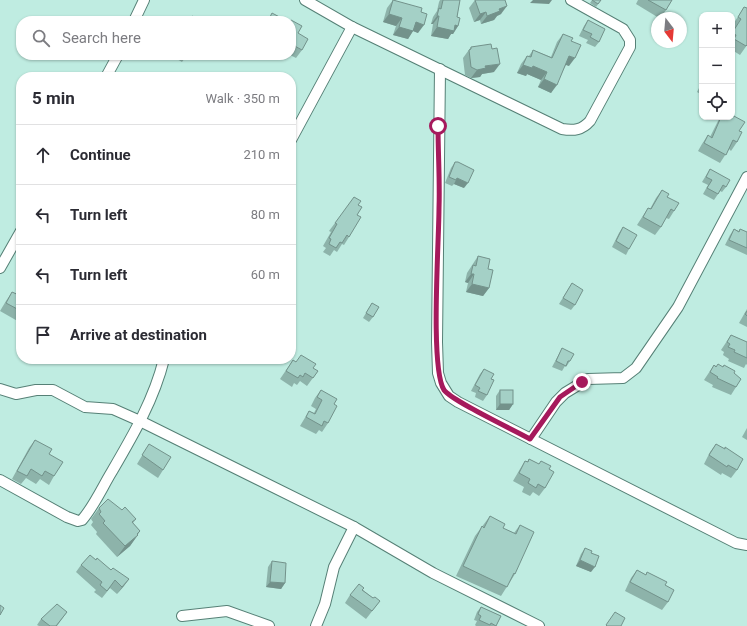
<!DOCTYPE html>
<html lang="en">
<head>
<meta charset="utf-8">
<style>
  body { margin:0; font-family:Roboto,sans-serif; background:#f7f7f7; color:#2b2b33 }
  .controls { position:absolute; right:12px; top:12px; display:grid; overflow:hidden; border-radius:8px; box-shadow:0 1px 3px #0004 }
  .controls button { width:36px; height:36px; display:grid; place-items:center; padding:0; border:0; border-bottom:1px solid #e1e1e2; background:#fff; color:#2b2b33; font:20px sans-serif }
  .compass { position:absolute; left:651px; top:12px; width:36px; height:36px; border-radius:50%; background:#fff; box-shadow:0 1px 3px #0004; rotate:164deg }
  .stop { position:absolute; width:12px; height:12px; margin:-9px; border:3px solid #a6195c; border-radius:50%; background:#fff }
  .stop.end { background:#a6195c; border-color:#fff; box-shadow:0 1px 4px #0008 }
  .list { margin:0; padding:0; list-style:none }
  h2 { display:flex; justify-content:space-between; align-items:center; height:52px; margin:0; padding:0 16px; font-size:17px }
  h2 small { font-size:13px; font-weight:400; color:#7c7c81 }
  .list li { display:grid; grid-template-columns:26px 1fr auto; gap:12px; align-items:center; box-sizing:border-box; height:60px; padding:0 16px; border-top:1px solid #e1e1e2 }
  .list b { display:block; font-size:15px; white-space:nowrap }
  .list em { font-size:13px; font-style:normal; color:#7c7c81 }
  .icon { flex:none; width:22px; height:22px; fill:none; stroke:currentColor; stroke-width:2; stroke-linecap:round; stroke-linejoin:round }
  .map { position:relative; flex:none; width:747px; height:626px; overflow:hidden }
  .search { position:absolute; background:#fff; box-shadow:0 1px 3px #0004; left:16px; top:16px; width:280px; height:44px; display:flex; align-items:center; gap:10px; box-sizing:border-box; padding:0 14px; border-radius:16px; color:#7c7c81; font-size:15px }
  .panel { position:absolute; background:#fff; box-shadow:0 1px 3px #0004; left:16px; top:72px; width:280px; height:292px; border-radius:16px }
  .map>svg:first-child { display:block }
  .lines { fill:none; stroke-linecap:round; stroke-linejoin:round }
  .minor-casing { stroke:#568076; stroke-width:12 }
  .minor { stroke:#fff; stroke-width:10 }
  .wall { fill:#8db3aa }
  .shaded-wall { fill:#73928b }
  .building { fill:#a4d0c6; stroke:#73928b }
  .route { stroke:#a6195c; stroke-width:5 }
</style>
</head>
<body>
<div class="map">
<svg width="747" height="626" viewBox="0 0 747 626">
  <rect width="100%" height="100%" fill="#bfece1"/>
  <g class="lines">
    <defs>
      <g id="minor">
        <path d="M305,0l47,27 210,102c12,2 20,1 28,-8l40,-74v-7l-7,-11 -52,-29"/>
        <path d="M134,21l10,-21"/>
        <path d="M440,69l-3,273 1,31 3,10 8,13 9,6 278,141 11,2"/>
        <path d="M106,77l12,-22"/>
        <path d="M291,140l61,-113"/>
        <path d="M0,268l21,-37"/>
        <path d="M0,389l16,5 20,-4h17l32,17 28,2 27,12 214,106 79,46 106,53"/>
        <path d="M531,439l25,-37 9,-9 23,-14 35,-1 13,-10 42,-61 69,-130"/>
        <path d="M0,480l67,37 11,4 4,-1c12,-14 20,-32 29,-47 21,-36 43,-73 53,-114"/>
        <path d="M182,616l45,-5 42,15"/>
        <path d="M316,626l9,-22 9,-37 20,-40"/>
      </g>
    </defs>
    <use href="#minor" class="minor-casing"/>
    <use href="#minor" class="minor"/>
  </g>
  <g class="wall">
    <path d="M393,0l28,12 -3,21 -5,-2 -5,8 -15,-4 3,-9 -13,-4 4,-14z"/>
    <path d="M440,0h20l-3,17 1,9 -5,8h-2l-3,5 -17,-3 2,-12h-2l2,-7 4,-6 2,-9z"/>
    <path d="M475,0h30l-4,14 -4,2 -3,4 -13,4 -1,-4 -6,2 -5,-14z"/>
    <path d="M592,0h9l-5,7 -6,-4z"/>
    <path d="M638,0h34l-11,18h-2l-23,-14z"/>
    <path d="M744,7l3,38 -7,10 -8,-5v-18l3,-5 -3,-1z"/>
    <path d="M588,20l11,22 -4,5 -9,-4 2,-3 -9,-4 5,-10z"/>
    <path d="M291,21l7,12 4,17 -6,8 -6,-3h1z"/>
    <path d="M563,34l8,7 -2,25 -3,-1 -15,28 -13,-6 3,-7 -14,-6 -1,2 -9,-3 4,-9 6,-8h2l4,-6 18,7 6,-15z"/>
    <path d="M471,47l23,25 -12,2 -2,3 -9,1 -6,-3 -2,-17z"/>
    <path d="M170,55h17l-5,7z"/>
    <path d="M702,82v13l-5,-3z"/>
    <path d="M720,117h12l7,14 -2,11 -6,9 -2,-2 -9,14 -22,-12 4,-7 6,-9 2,2z"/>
    <path d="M455,162l9,26 -10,-4 -2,2 -7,-3 6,-15z"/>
    <path d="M710,169l16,18 -4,5 -2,-1 -6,9 -11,-6 5,-9 -6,-3z"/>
    <path d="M662,190l5,7 7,14 -5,8 -3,-1 -5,9 -6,8 -18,-10 11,-17 2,1 6,-11z"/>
    <path d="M358,205l-1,10 -8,22 -5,8 -2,-1 -5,8 -3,-2 -4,6 -7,-4 3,-4 -3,-2 8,-14 -2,-1 6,-8z"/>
    <path d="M623,227l6,22 -3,6 -14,-8 7,-14z"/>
    <path d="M734,229l5,2 1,-2 7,3v23l-22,-10 5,-10z"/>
    <path d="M478,256l10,13 1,19 -6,8 -17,-4 2,-9 -3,-1 2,-9z"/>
    <path d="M572,283l3,22 -4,5 -12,-6z"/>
    <path d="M12,292l9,4v27l-21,-12 6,-10z"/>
    <path d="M372,303l1,14 -4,5 -6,-4z"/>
    <path d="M747,309v18l-8,-4z"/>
    <path d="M731,335l16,7v23l-1,-1 -2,4 -16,-7 1,-2 -6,-4 1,-3 -3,-2z"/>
    <path d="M562,348l8,13 -4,6 -1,-1 -3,5 -10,-4 7,-13z"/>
    <path d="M293,360l3,2 17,6 5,3 -11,15 -7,-5 -3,4 -3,-2 -2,4 -12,-8z"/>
    <path d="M714,365l20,8 2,14 -5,8 -19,-8 1,-2 -9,-5z"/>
    <path d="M484,369l3,26 -4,6 -8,-4 1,-4 -5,-2 9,-17z"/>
    <path d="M321,390l13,14 -6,19 -6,9 -3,-2 -3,4 -16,-8 9,-15 5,2 2,-4 -5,-3 4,-8z"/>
    <path d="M500,390l13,14 -4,6h-13v-14z"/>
    <path d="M747,428v12l-5,-3z"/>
    <path d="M35,440l14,14 5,22 -5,9 -9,-6 -4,5 -10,-6 -5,6 -9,-5 17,-31z"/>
    <path d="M149,444l14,26 -5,8 -21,-14z"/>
    <path d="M716,444l21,26 -6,8 -9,-5 -1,2 -17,-11 6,-12z"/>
    <path d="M529,459l10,5 2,-3 8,8 -4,19 -6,8 -6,-4 -3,4 -8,-4 2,-5 -11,-6 7,-12 5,-8 2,1z"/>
    <path d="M99,508l37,11 -3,4 7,8 -10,15 -13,11 -21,-23 1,-2 -6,-7 2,-3 -2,-3z"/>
    <path d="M490,516l13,12 11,5 6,-8 -5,49 -14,22 -45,-20 19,-40z"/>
    <path d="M585,548l6,5v19l-15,-6 5,-12z"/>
    <path d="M96,560l15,10 18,9 -12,15 -7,-6 -8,10 -8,-6 2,-2 -20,-18 5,-7z"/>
    <path d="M272,561l13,22 -4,6 -15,-2 2,-20z"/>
    <path d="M637,570l28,15 3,17 -6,8 -37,-19 6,-13z"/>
    <path d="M363,590l10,8 7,3 -14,18 -21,-16 5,-8z"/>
    <path d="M481,607l20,9 -5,10h-20l-1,-1 2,-4 -3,-1 3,-8z"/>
    <path d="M67,612l-10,14h-18l-2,-1 4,-6z"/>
  </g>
  <g class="shaded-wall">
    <path d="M533,0h19l-3,4 -19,-1z"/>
    <path d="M507,6l-6,8 -4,2 -3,4 -13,4 6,-8 12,-7z"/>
    <path d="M486,12l-6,8 -6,2 6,-8z"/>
    <path d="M389,14l13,4 -6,8 -13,-4z"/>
    <path d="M437,16h2l-6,8h-2z"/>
    <path d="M416,22l8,3 -6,8 -5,-2 -5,8 -15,-4 6,-8z"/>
    <path d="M455,25l3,1 -5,8h-2l-3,5 -17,-3 6,-9z"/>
    <path d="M569,56l6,2 -6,8 -5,-2z"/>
    <path d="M500,64l-6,8 -12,2 -2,3 -9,1 6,-8 8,-4z"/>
    <path d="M523,65l10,1 14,6 -6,8 -14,-6 -1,2 -9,-3z"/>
    <path d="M544,79l13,6 -6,8 -13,-6z"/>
    <path d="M457,178l11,5 -4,5 -10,-4z"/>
    <path d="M471,274h3l-6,9 -3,-1z"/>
    <path d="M472,284l17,4 -6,8 -17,-4z"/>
    <path d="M500,404h13l-4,6h-13z"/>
    <path d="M140,531l-5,7 3,-3 -8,11 -13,11 8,-11z"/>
    <path d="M580,560l15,7 -4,5 -15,-6z"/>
    <path d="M129,579l-5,7 -7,8 5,-7z"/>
    <path d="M270,582l15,1 -4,6 -15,-2z"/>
  </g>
  <g class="building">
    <path d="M393,0l29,8 -1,4 6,2 -3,11 -8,-3 -3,9 -14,-4 3,-9 -13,-4z"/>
    <path d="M443,0h17l-3,17 3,1 -2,8 -3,-1 -1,6 -17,-4 2,-11h-2l2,-8 2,1z"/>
    <path d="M475,0h30l2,6 -8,3 1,2 -13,5 -1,-4 -6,2z"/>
    <path d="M592,0h9l-3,4z"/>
    <path d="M648,0h24l-6,10z"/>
    <path d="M744,7l3,1v37l-1,1 -12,-7 2,-4 -4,-2 9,-14 -3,-2z"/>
    <path d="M272,13l15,8h-19z"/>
    <path d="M192,16l9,5h-12z"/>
    <path d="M291,20l11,6 -4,7 10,6 -6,11 -11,-6v-23h-1z"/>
    <path d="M588,20l17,9 -6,13 -9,-5 2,-3 -9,-4z"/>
    <path d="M563,34l10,4 -2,3 10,4 -6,13 -6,-2 -12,29 -13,-6 3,-7 -14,-6 -1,2 -9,-3 4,-9 4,1 2,-7 19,8z"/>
    <path d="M491,44l1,5 5,-1 3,16 -15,2 1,2 -9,2 -6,-3 -2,-17 2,-1v-2z"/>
    <path d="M732,115l13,7 -6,9 3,1 -5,10 -4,-2 -7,15 -22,-12 4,-8 4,3 9,-21h11z"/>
    <path d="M455,162h3l16,8 -6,13 -11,-5 -1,2 -7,-3z"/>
    <path d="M710,169l20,11 -4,7 -3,-2 -5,9 -11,-6 5,-8 -6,-3z"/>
    <path d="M662,190l7,4 -2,3 12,6 -5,8 -3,-2 -10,18 -18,-10 5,-9 3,1z"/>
    <path d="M354,197l7,4 -3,4 4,2 -5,8 4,2 -12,20 -2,-2 -5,8 -2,-1 -4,6 -7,-4 2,-5 -2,-1 8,-14 -2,-1z"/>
    <path d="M623,227l14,8 -8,14 -13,-8z"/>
    <path d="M734,229l5,3 1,-3 7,3v16l-18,-8z"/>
    <path d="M478,256l12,3 -2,10 5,1 -4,18 -17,-4 2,-10h-3l2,-9 3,1z"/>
    <path d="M572,283l11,7 -8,15 -12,-7z"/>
    <path d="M12,292l9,4v15l-15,-8z"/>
    <path d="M372,303l7,4 -6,10 -7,-4z"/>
    <path d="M747,311v5l-2,-2z"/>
    <path d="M731,335l16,7v16l-13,-6 1,-2 -7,-3 2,-3 -3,-2z"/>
    <path d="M562,348l12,6 -4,7h-2l-2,5 -10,-5z"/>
    <path d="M301,355l15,9 -3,4 5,3 -5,7 -8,-5 -2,4 -3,-2 -2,3 -12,-7 7,-11 3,2z"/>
    <path d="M718,364l5,3 1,-2 11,6 -1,2 7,6 -5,8 -19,-9 1,-1 -8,-5 4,-7 2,2z"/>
    <path d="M484,369l10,5 -3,5 3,1 -7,15 -9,-4 2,-3 -5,-3z"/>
    <path d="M321,390l16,9 -3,5 3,2 -9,17 -4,-2 -2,5 -16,-9 3,-6 6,3 7,-14 -5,-3z"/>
    <rect x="500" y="390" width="13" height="14"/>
    <path d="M35,440l17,9 -3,5 14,8 -9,14 -9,-5 -3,5 -11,-7 -4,7 -10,-5z"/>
    <path d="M149,444l22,13 -8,13 -21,-15z"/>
    <path d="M716,444l9,5v-2l18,12 -6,11 -9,-5 -1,2 -18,-12z"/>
    <path d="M529,459l10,5 2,-3 10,5 -2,3 5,3 -9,16 -7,-4 -2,4 -8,-5 2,-4 -11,-6 6,-12 3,1z"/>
    <path d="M108,499l14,11 3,-3 11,12 -4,3 8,9 -3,3 1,1 -13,11 -22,-23 2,-2 -6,-7 2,-2 -2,-4z"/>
    <path d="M490,516l15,8 -2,4 13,6 4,-9 14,7 -19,42 -1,-1 -7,14 -44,-21 19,-40 2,2z"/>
    <path d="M585,548l7,3 -1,2 8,3 -4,11 -15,-7z"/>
    <path d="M90,555l6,5 1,-2 14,12 2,-2 16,11 -7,8 -7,-7 -8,11 -7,-6 2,-3 -21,-17z"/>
    <path d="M272,561l14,2 -1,20 -15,-1z"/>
    <path d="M637,570l9,5 1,-3 20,10 -2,3 9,5 -6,12 -38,-20z"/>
    <path d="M359,584l5,4 -2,2 11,8 2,-1 5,4 -8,10 -22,-16z"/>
    <path d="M57,604l10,8 -11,14h-6l-9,-7z"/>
    <path d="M0,605l4,3 -4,7z"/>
    <path d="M481,607l20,9 -5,10 -5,-3 -1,2 -11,-5 2,-4 -3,-2z"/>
    <path d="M615,612l10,6 -4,8h-14l-1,-1z"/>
  </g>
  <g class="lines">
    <path class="route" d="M438,126c0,28 2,55 1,82 0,34 -9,159 5,182 8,11 70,40 86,49l30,-42 22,-15"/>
  </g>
</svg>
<div class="controls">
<button>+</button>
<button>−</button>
<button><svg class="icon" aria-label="locate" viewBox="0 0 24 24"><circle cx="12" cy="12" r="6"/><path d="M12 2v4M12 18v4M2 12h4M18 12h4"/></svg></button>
</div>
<svg class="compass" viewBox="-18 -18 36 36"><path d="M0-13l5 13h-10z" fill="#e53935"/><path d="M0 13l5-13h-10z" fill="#7c7c81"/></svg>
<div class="stop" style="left:438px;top:126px"></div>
<div class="stop end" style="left:582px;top:382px"></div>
<div class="search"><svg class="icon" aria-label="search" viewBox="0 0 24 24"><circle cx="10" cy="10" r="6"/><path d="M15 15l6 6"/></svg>Search here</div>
<section class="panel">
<h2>5 min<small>Walk · 350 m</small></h2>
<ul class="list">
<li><svg class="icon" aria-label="ahead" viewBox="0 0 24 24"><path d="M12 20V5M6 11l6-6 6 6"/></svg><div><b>Continue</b></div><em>210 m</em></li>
<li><svg class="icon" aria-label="left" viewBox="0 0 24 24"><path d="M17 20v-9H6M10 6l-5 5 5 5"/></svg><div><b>Turn left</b></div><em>80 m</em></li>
<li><svg class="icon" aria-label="left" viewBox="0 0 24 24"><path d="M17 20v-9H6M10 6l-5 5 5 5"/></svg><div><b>Turn left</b></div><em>60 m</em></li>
<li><svg class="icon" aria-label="arrive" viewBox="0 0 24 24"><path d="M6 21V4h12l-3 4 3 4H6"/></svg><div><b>Arrive at destination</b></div></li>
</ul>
</section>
</div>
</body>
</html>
